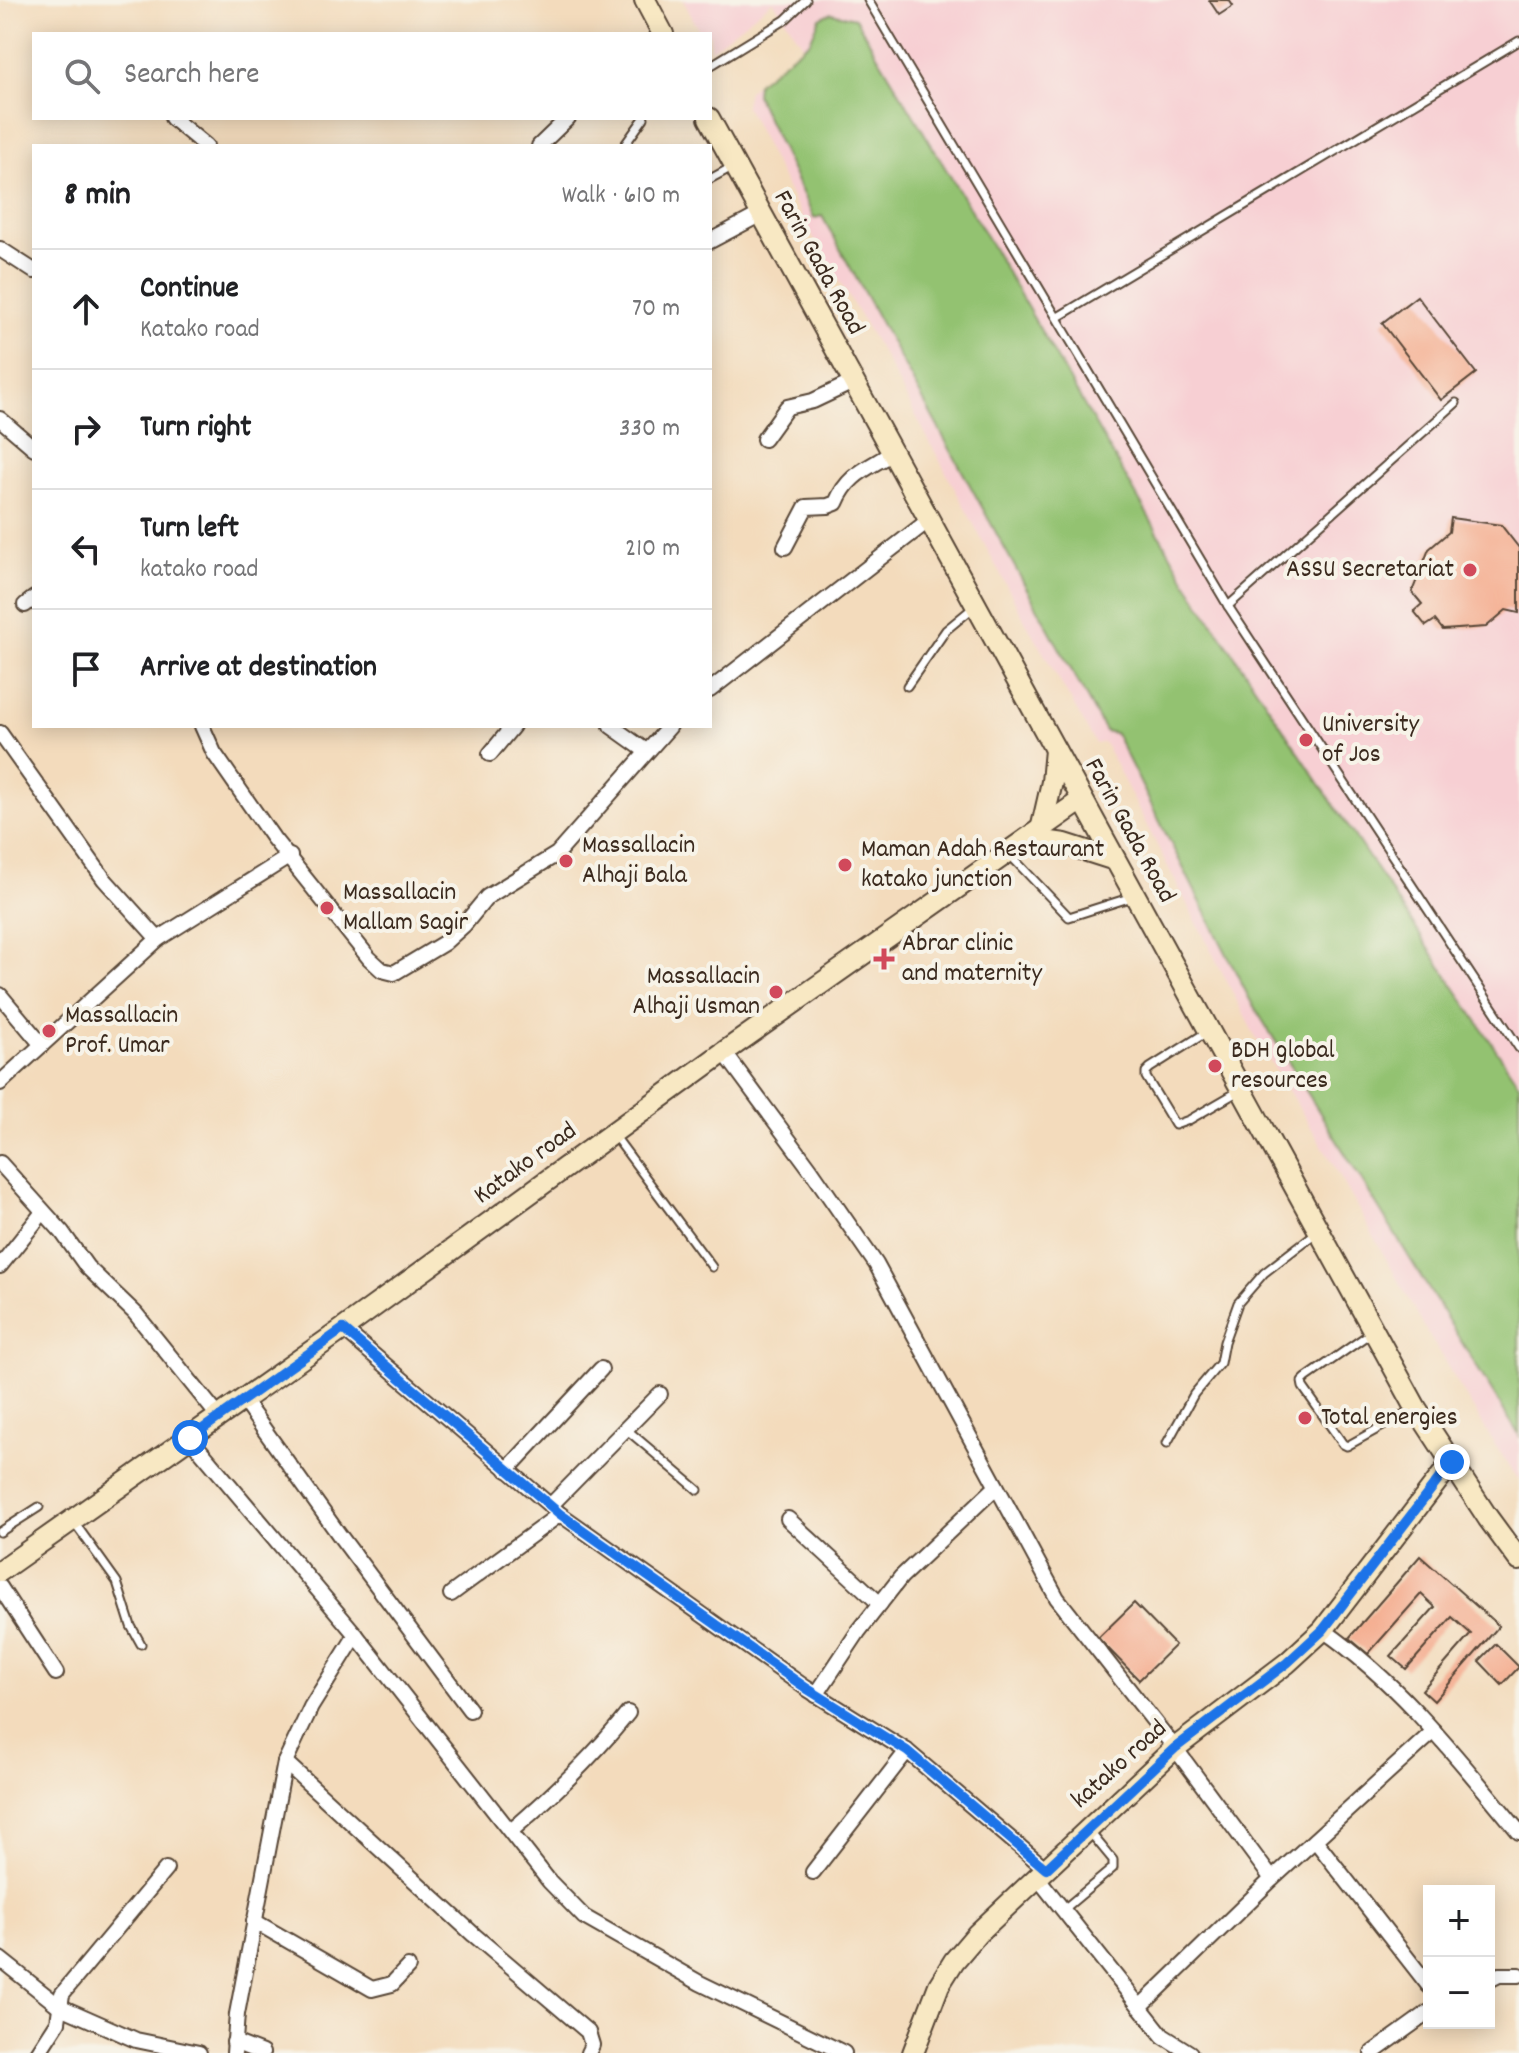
<!DOCTYPE html>
<html lang="en">
<head>
<meta charset="utf-8">
<style>
  body { margin:0; font-family:Dekko,sans-serif; background:#f6f6f6; color:#202124 }
  .controls { position:absolute; right:24px; bottom:24px; display:grid; overflow:hidden; border-radius:0px; box-shadow:0 4px 20px #0003 }
  .controls button { width:72px; height:72px; display:grid; place-items:center; padding:0; border:0; border-bottom:2px solid #e0e0e0; background:#fff; color:#202124; font:40px sans-serif }
  .stop { position:absolute; width:24px; height:24px; margin:-18px; border:6px solid #1a73e8; border-radius:50%; background:#fff }
  .stop.end { background:#1a73e8; border-color:#fff; box-shadow:0 2px 8px #0008 }
  .list { margin:0; padding:0; list-style:none }
  h2 { display:flex; justify-content:space-between; align-items:center; height:104px; margin:0; padding:0 32px; font-size:34px }
  h2 small { font-size:26px; font-weight:400; color:#757577 }
  .list li { display:grid; grid-template-columns:52px 1fr auto; gap:24px; align-items:center; box-sizing:border-box; height:120px; padding:0 32px; border-top:2px solid #e0e0e0 }
  .list b { display:block; font-size:30px; white-space:nowrap }
  .list p { margin:0; font-size:26px; white-space:nowrap; color:#757577 }
  .list em { font-size:26px; font-style:normal; color:#757577 }
  .icon { flex:none; width:44px; height:44px; fill:none; stroke:currentColor; stroke-width:2; stroke-linecap:round; stroke-linejoin:round }
  .map { position:relative; flex:none; width:1519px; height:2053px; overflow:hidden }
  .search { position:absolute; background:#fff; box-shadow:0 4px 20px #0003; left:32px; top:32px; width:680px; height:88px; display:flex; align-items:center; gap:20px; box-sizing:border-box; padding:0 28px; border-radius:0px; color:#757577; font-size:30px }
  .panel { position:absolute; background:#fff; box-shadow:0 4px 20px #0003; left:32px; top:144px; width:680px; height:584px; border-radius:0px }
  .map>svg:first-child { display:block }
  .built { fill:#f7cfd3 }
  .green { fill:#93c271; stroke:#677648; stroke-width:2 }
  .building { fill:#f4a788 }
  .lines { fill:none; stroke-linecap:round; stroke-linejoin:round }
  .lane-casing { stroke:#574536; stroke-width:11 }
  .street-casing { stroke:#574536; stroke-width:18 }
  .secondary-casing { stroke:#574536; stroke-width:24 }
  .lane { stroke:#fff; stroke-width:7 }
  .street { stroke:#fff; stroke-width:14 }
  .secondary { stroke:#f8e8c3; stroke-width:20 }
  .route { stroke:#1a73e8; stroke-width:10 }
  .poi-dot { fill:#d1495b; stroke:#f7f3e8; stroke-width:3 }
  .labels { text-anchor:middle; dominant-baseline:central; stroke-width:8; stroke-linejoin:round; paint-order:stroke }
  .street-label { font-size:26px; fill:#3b2a1e; stroke:#f7f3e8 }
  .poi-label { font-size:26px; fill:#3b2a1e; stroke:#f7f3e8; text-anchor:start }
</style>
</head>
<body>
<div class="map">
<svg width="1519" height="2053" viewBox="0 0 1519 2053">
  <rect width="100%" height="100%" fill="#f7f3e8"/>
  <filter id="ink" filterUnits="userSpaceOnUse"><feTurbulence type="fractalNoise" baseFrequency=".0125" numOctaves="2"/><feDisplacementMap in="SourceGraphic" scale="16" xChannelSelector="R" yChannelSelector="G"/><feConvolveMatrix kernelMatrix="1 2 1 2 8 2 1 2 1" color-interpolation-filters="sRGB"/></filter>
  <filter id="wash" filterUnits="userSpaceOnUse"><feTurbulence type="fractalNoise" baseFrequency=".006" numOctaves="4" result="noise"/><feDisplacementMap in="SourceGraphic" scale="32" xChannelSelector="R" yChannelSelector="G"/><feGaussianBlur stdDeviation="1.8" result="paint"/><feColorMatrix in="noise" values="0 0 0 0 0 0 0 0 0 0 0 0 0 0 0 0 0 1.4 0 .05"/><feComposite in="paint" operator="in"/></filter>
  <g filter="url(#wash)">
    <rect width="100%" height="100%" fill="#f3dbbc"/>
    <path class="built" d="M683,0h836v1480l-24,-35 -68,-113 -99,-177 -71,-115 -153,-298 -8,2 -68,-118 -143,-268 -78,-131 -62,-122 3,-14 55,-46 -30,-44 -63,49v-16h-9z"/>
    <path class="green" d="M831,13l24,5 124,206 214,369 326,491v351l-269,-435 -135,-267 -10,-2 -283,-515 -8,2 -58,-123 1,-12 53,-42 10,-23z"/>
    <g id="blocks">
      <g class="building">
        <path d="M1209,0h20l4,6 -14,9z"/>
        <path d="M1417,296l59,77 -35,27 -59,-77z"/>
        <path d="M1451,518l50,7 18,23v65l-13,-3 -20,17 -43,3 -8,-10 -9,6 -12,-15 8,-7 -10,-12 17,-43 20,-17z"/>
        <path d="M1420,1556l79,70 -65,75 -12,-11 49,-56 -19,-17 -46,52 -15,-13 44,-49 -14,-13 -53,60 -19,-16z"/>
        <path d="M1134,1603l41,42 -36,35 -41,-42z"/>
        <path d="M1496,1644l23,23 -17,18 -23,-24z"/>
      </g>
    </g>
  </g>
  <g filter="url(#ink)">
    <use href="#blocks" fill-opacity="0" stroke="#574536" stroke-width="2"/>
    <g class="lines">
      <defs>
        <g id="lane">
          <path d="M868,0l360,606 291,442"/>
          <path d="M710,66l75,-46 21,-20"/>
          <path d="M624,146l20,-28"/>
          <path d="M710,179l22,-12"/>
          <path d="M1058,317l461,-276"/>
          <path d="M1228,606l228,-203"/>
          <path d="M907,686l39,-56 28,-23"/>
          <path d="M1010,855l59,62 63,-20"/>
          <path d="M1207,1032l-57,36 -4,4v5l29,48 14,-5 50,-29"/>
          <path d="M614,1135l98,132"/>
          <path d="M1372,1332l-66,46 -4,4 1,5 40,57 4,2 65,-36"/>
          <path d="M626,1429l72,61"/>
          <path d="M1167,1443l27,-49 26,-31 4,-21 14,-39 26,-30 53,-41"/>
          <path d="M74,1522l43,60 14,44 10,18"/>
          <path d="M0,1532l39,-25"/>
          <path d="M1063,1910l50,-42v-8l-24,-29"/>
        </g>
        <g id="street">
          <path d="M172,118l34,28"/>
          <path d="M539,146l29,-28"/>
          <path d="M710,241l51,-27"/>
          <path d="M0,249l34,22"/>
          <path d="M0,419l34,29"/>
          <path d="M764,439l23,-32 26,-6 40,-19"/>
          <path d="M785,547l21,-40 22,-1 8,-3c12,-29 31,-34 56,-50"/>
          <path d="M25,605l9,-7"/>
          <path d="M710,690l219,-170"/>
          <path d="M202,726l12,27 59,85 96,120 13,12 12,3 50,-30 20,-18 23,-28 70,-43 113,-128"/>
          <path d="M611,726l35,25"/>
          <path d="M0,733l104,146 54,60"/>
          <path d="M490,754l23,-28"/>
          <path d="M0,995l42,50"/>
          <path d="M724,1052l87,118 65,94 181,334 118,150 97,131"/>
          <path d="M0,1083l158,-144 132,-83"/>
          <path d="M0,1163l62,69 25,35 48,46 84,104"/>
          <path d="M0,1266l43,-54"/>
          <path d="M343,1329l217,185 246,174 101,63 139,118"/>
          <path d="M243,1400l97,136 130,174"/>
          <path d="M190,1438l166,197 193,246 35,36 116,66 144,70"/>
          <path d="M507,1470l94,-101"/>
          <path d="M550,1506l110,-112"/>
          <path d="M788,1519l92,85"/>
          <path d="M0,1587l56,86"/>
          <path d="M451,1594l109,-80"/>
          <path d="M1323,1630c78,54 136,130 196,202"/>
          <path d="M816,1695l42,-63 43,-55 95,-90"/>
          <path d="M285,1762l189,173 114,97 4,13 -4,8"/>
          <path d="M511,1831c43,-37 82,-74 117,-118"/>
          <path d="M1315,1840l114,146"/>
          <path d="M813,1872l94,-121"/>
          <path d="M1037,1877l126,159 27,17"/>
          <path d="M254,1921l118,68 20,-5 16,-17"/>
          <path d="M0,1959l59,47 77,34 63,13"/>
          <path d="M1489,1980l10,-5h20"/>
          <path d="M1140,2007l132,-128 162,-148"/>
          <path d="M234,2042l28,11"/>
          <path d="M38,2053l20,-31 4,-28 104,-125"/>
          <path d="M234,2053l3,-39 48,-252 26,-55 45,-72"/>
          <path d="M1372,2053l57,-41"/>
        </g>
        <g id="secondary">
          <path d="M645,0l18,34"/>
          <path d="M709,118l707,1290 72,110 31,42"/>
          <path d="M1041,830l11,-48 3,-32"/>
          <path d="M1029,839l36,5 50,16"/>
          <path d="M0,1571l343,-242 381,-277 358,-252"/>
          <path d="M913,2053l26,-68 15,-24 23,-27 198,-186 112,-85 36,-33 129,-168"/>
        </g>
      </defs>
      <use href="#lane" class="lane-casing"/>
      <use href="#street" class="street-casing"/>
      <use href="#secondary" class="secondary-casing"/>
      <use href="#lane" class="lane"/>
      <use href="#street" class="street"/>
      <use href="#secondary" class="secondary"/>
    </g>
  </g>
  <g class="lines" filter="url(#ink)">
    <path class="route" d="M190,1438l153,-109 217,185 246,174 101,63 139,118 129,-121 112,-85 36,-33 129,-168"/>
  </g>
  <g class="poi-dot">
    <circle cx="1470" cy="570" r="8"/>
    <circle cx="1306" cy="740" r="8"/>
    <circle cx="566" cy="861" r="8"/>
    <circle cx="845" cy="865" r="8"/>
    <circle cx="327" cy="908" r="8"/>
    <path d="M880 947h8v8h8v8h-8v8h-8v-8h-8v-8h8z"/>
    <circle cx="776" cy="992" r="8"/>
    <circle cx="49" cy="1031" r="8"/>
    <circle cx="1215" cy="1066" r="8"/>
    <circle cx="1305" cy="1418" r="8"/>
  </g>
  <g class="labels">
    <g class="street-label">
      <text transform="translate(818 263) rotate(61)">Farin Gada Road</text>
      <text transform="translate(1129 831) rotate(61)">Farin Gada Road</text>
      <text transform="translate(526 1164) rotate(-36)">Katako road</text>
      <text transform="translate(1120 1765) rotate(-42)">katako road</text>
    </g>
    <g class="poi-label">
      <text x="1454" y="570" text-anchor="end">ASSU Secretariat</text>
      <text x="1322" y="725">University<tspan x="1322" dy="30">of Jos</tspan></text>
      <text x="582" y="846">Massallacin<tspan x="582" dy="30">Alhaji Bala</tspan></text>
      <text x="861" y="850">Maman Adah Restaurant<tspan x="861" dy="30">katako junction</tspan></text>
      <text x="343" y="893">Massallacin<tspan x="343" dy="30">Mallam Sagir</tspan></text>
      <text x="902" y="944">Abrar clinic<tspan x="902" dy="30">and maternity</tspan></text>
      <text x="760" y="977" text-anchor="end">Massallacin<tspan x="760" dy="30">Alhaji Usman</tspan></text>
      <text x="65" y="1016">Massallacin<tspan x="65" dy="30">Prof. Umar</tspan></text>
      <text x="1231" y="1051">BDH global<tspan x="1231" dy="30">resources</tspan></text>
      <text x="1321" y="1418">Total energies</text>
    </g>
  </g>
</svg>
<div class="controls">
<button>+</button>
<button>−</button>
</div>
<div class="stop" style="left:190px;top:1438px"></div>
<div class="stop end" style="left:1452px;top:1462px"></div>
<div class="search"><svg class="icon" aria-label="search" viewBox="0 0 24 24"><circle cx="10" cy="10" r="6"/><path d="M15 15l6 6"/></svg>Search here</div>
<section class="panel">
<h2>8 min<small>Walk · 610 m</small></h2>
<ul class="list">
<li><svg class="icon" aria-label="ahead" viewBox="0 0 24 24"><path d="M12 20V5M6 11l6-6 6 6"/></svg><div><b>Continue</b><p>Katako road</p></div><em>70 m</em></li>
<li><svg class="icon" aria-label="right" viewBox="0 0 24 24"><path d="M7 20v-9h11M14 6l5 5-5 5"/></svg><div><b>Turn right</b></div><em>330 m</em></li>
<li><svg class="icon" aria-label="left" viewBox="0 0 24 24"><path d="M17 20v-9H6M10 6l-5 5 5 5"/></svg><div><b>Turn left</b><p>katako road</p></div><em>210 m</em></li>
<li><svg class="icon" aria-label="arrive" viewBox="0 0 24 24"><path d="M6 21V4h12l-3 4 3 4H6"/></svg><div><b>Arrive at destination</b></div></li>
</ul>
</section>
</div>
</body>
</html>
